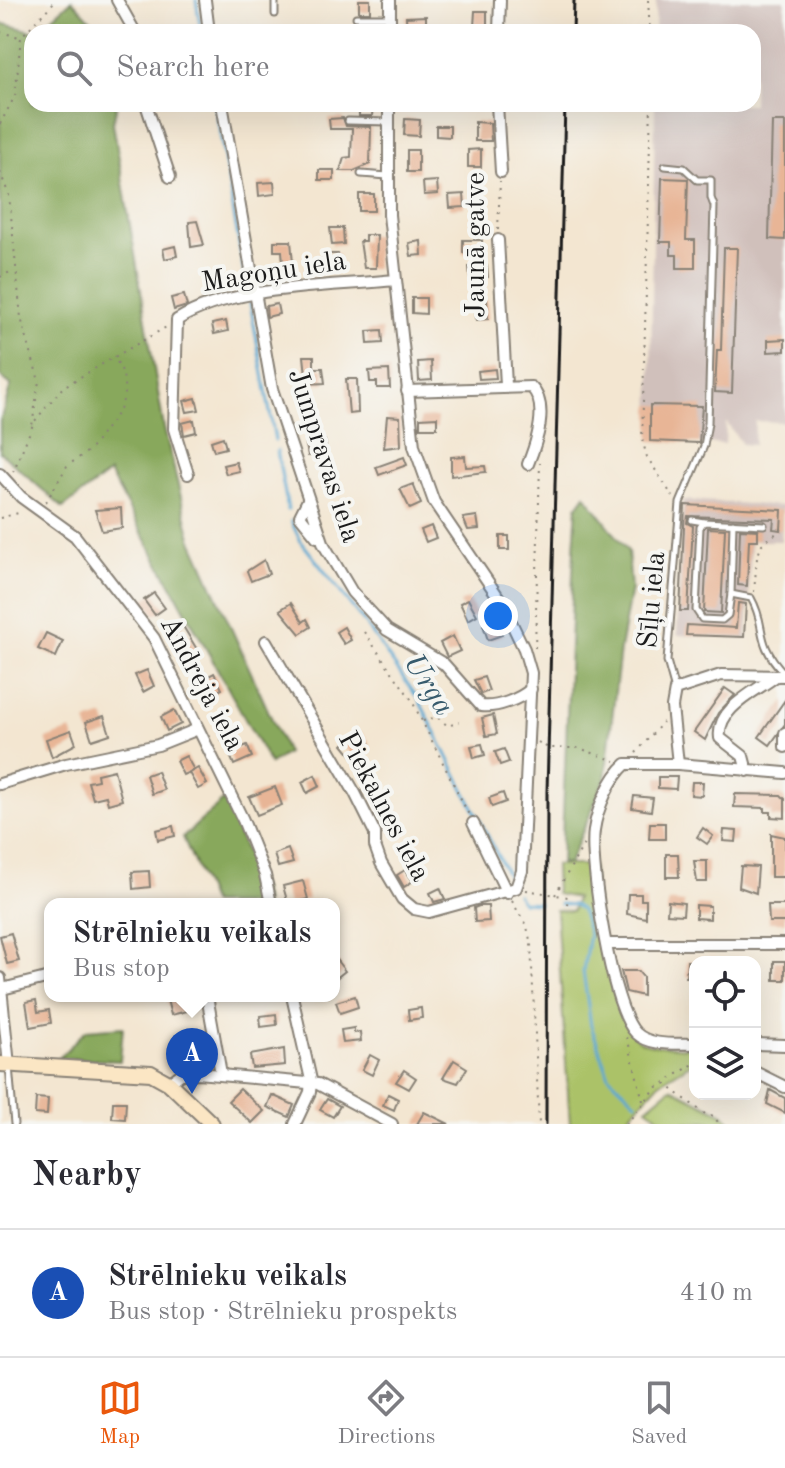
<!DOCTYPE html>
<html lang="en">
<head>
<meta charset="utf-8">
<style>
  body { margin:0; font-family:"Old Standard TT",serif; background:#f7f7f7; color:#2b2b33 }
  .controls { position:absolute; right:24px; bottom:24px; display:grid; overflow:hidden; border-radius:16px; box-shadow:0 8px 32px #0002 }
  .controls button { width:72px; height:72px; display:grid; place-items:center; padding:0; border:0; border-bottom:2px solid #e1e1e2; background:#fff; color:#2b2b33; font:40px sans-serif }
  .you { position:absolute; left:498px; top:616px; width:28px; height:28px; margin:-20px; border:6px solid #fff; border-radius:50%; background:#1a73e8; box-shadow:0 0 0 12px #1a73e833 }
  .badge { display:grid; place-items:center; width:52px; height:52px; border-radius:50%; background:#ea580c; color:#fff; font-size:26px; font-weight:700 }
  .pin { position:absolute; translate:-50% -66px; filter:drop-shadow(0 2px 4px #0008) }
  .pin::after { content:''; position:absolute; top:42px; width:28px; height:24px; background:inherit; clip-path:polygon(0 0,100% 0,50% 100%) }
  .popup { position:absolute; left:44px; top:898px; width:296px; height:104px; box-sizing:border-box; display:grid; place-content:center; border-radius:16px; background:#fff; filter:drop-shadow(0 2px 6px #0005); font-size:26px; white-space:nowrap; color:#7c7c81 }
  .popup b { font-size:30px; color:#2b2b33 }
  .popup::after { content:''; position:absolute; left:50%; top:100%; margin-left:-16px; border:16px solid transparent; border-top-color:#fff }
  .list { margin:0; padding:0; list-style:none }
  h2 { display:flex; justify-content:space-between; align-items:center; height:104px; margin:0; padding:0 32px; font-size:34px }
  h2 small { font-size:26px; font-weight:400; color:#7c7c81 }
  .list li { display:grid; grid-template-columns:52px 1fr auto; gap:24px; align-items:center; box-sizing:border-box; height:128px; padding:0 32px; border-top:2px solid #e1e1e2 }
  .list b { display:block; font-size:30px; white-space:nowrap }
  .list p { margin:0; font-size:26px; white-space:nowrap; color:#7c7c81 }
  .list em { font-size:26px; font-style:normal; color:#7c7c81 }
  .icon { flex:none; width:44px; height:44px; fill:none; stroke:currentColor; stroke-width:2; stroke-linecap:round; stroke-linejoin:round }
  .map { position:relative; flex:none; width:785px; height:1124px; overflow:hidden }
  .search { position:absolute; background:#fff; box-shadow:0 8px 32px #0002; left:24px; right:24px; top:24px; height:88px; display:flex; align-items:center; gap:20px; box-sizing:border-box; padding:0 28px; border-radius:24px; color:#7c7c81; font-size:30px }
  .sheet { height:232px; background:#fff }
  nav { display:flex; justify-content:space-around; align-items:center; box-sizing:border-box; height:112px; border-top:2px solid #e1e1e2; background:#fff; font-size:22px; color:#7c7c81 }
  nav a { display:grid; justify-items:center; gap:4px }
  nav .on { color:#ea580c }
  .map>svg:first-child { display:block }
  .industrial { fill:#d0c0bb }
  .green { fill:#abc268; stroke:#646f42; stroke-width:2 }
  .forest { fill:#88a85c; stroke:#52623c; stroke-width:2 }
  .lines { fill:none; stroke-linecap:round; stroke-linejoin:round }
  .stream { stroke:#58a7d1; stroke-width:3 }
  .building { fill:#e8b596 }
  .lane-casing { stroke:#888176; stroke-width:9 }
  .street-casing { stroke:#888176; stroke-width:14 }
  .secondary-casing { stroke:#888176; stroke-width:18 }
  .path { stroke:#888176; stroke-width:2; stroke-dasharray:2 6; stroke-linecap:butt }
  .lane { stroke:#fff; stroke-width:5 }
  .street { stroke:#fff; stroke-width:10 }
  .secondary { stroke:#fbe6c4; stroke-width:14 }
  .rail { stroke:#1c1c1c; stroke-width:3 }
  .labels { text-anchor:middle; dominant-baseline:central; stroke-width:8; stroke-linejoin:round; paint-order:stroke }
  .street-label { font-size:28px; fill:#1c1c1c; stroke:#f6f6f2 }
  .water-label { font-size:30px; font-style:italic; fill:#375b6d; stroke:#f6f6f2 }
</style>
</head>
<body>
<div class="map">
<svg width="785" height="1124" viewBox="0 0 785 1124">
  <rect width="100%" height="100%" fill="#f6f6f2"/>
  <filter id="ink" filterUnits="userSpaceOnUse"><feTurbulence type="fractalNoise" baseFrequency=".0125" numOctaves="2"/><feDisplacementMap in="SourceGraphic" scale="16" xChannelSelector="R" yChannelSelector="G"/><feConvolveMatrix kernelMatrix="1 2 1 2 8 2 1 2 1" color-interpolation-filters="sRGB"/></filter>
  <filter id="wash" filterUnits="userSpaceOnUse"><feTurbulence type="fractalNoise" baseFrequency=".006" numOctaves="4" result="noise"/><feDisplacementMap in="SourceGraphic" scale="32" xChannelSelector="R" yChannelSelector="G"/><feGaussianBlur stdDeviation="1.8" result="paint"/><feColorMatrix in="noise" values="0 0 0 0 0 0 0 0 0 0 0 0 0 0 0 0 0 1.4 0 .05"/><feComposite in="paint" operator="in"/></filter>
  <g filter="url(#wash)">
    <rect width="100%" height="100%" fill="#f3e6d1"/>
    <g class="industrial">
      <path d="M656,0h129v422l-30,-1 -1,24 -12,-1 -16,-22 -1,22 -75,-3 5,-337h98v-72h-98z"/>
      <path d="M683,500l100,6 -2,35h-30l-4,98 -70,-4z"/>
    </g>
    <g class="green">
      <path d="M555,865h37c4,37 16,156 48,176 13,7 40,5 55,7v13l-36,22 -37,41h-52l-14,-214 16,1 4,-13 -20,-4z"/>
      <path d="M671,1088l53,26 8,10 -28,-3 -35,3 -22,-16z"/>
    </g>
    <g class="forest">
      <path d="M72,0l30,32h-66z"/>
      <path d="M0,23l36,9h-4v72h85l-4,19 51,305 27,110 96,215 -17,11 -161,-291 -46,35 -63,-56v-31l11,-36 -11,-9z"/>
      <path d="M585,495l43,56 3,38 -11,60 -15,131 -36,83h-8l13,-314 3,-43z"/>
      <path d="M224,800l38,89 3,15h-53l-29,-67z"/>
      <path d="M123,1027l-3,34 -61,-3 27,-28z"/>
    </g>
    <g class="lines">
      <g class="stream">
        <path d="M196,0l5,32"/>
        <path d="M215,104l32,186"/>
        <path d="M250,303l25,137"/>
        <path d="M277,451l11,59"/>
        <path d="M291,521l9,19 64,82 55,78 93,184"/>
        <path d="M517,894l5,8 17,1"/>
        <path d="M560,904l14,1 7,5 8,24 -6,37 8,55 18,50 27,26"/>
      </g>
    </g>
    <g id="blocks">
      <g class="building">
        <rect x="359" y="0" width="11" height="12"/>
        <path d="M475,11h12v17l-13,-1z"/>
        <path d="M426,16v16h-19l-1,-15z"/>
        <path d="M357,22h14v10h-13z"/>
        <path d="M359,104h14l-1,12h-13z"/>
        <path d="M343,118l3,8 25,1 -1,37 -16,7h-14l4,-13 7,-1 1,-28h-22l-1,-10z"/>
        <path d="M405,119l15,1 -1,16 -15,-1z"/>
        <path d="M475,122l15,1 1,18h-16z"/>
        <path d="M772,122h13v118l-16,-1z"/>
        <path d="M436,126h14v11l-14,-1z"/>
        <path d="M481,149v18h-13v-17z"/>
        <rect x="407" y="150" width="11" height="22"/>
        <rect x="319" y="170" width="15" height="10"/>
        <path d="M662,178l26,1 -2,61h9v28h-18v-13h-6v-13h-11z"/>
        <path d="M437,181l1,13 -14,1 -1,-13z"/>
        <path d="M274,182l1,12 -16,2 -1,-13z"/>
        <rect x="359" y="194" width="15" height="17"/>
        <path d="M464,194l1,13 -15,1 -1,-13z"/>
        <path d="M197,221l7,24 -13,2 -2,-25z"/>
        <path d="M330,228h13l1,16 -12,1z"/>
        <path d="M365,235h12l-1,33h-12l-4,-27h5z"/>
        <path d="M463,240h19v14l-19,-1z"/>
        <path d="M274,241h17l3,34h-10l-2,-24h-8z"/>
        <path d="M421,241l1,14 -11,1 -2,-13z"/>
        <path d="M175,246l2,10 -12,3 -2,-10z"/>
        <path d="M724,248h13l-5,145 -17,-1 2,-42h4z"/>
        <path d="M326,254h12l1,14 -19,4 -1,-13h7z"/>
        <path d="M487,266l1,11 -18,1 -1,-11z"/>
        <path d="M184,295l3,11 -13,4 -3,-12z"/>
        <path d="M412,298h14v16l-14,-1z"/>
        <path d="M487,300l1,19 -12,1 -1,-19z"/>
        <path d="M277,304l2,10 -12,3 -1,-11z"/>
        <path d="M226,321l2,10 -14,3 -2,-10z"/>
        <path d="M382,330l1,13 -15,1 -1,-13z"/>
        <path d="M785,339v12l-17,1v-12z"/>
        <path d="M304,356h10v12h9l2,15 -18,1z"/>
        <path d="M431,361l1,19 -13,1 -1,-19z"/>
        <path d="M495,369l1,9 -17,1 -1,-8z"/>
        <path d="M389,370l1,18h-13v-6h-7l-1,-11z"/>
        <path d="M346,379h11l1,34 -9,1z"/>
        <path d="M196,398l3,12 -12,2 -3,-11z"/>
        <path d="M650,405l52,1 -3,37 -49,-2z"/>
        <path d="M387,416l13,1 1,29 -17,2z"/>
        <path d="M437,417v11h-17v-10z"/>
        <path d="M194,420l2,12 -12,3 -2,-12z"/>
        <path d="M223,437l3,11 -12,3 -3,-10z"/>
        <path d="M325,441l2,13 -19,2 -2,-12z"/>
        <path d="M465,456l1,11 19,-1 1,6 -35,4v-19z"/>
        <path d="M404,457l3,8 -28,10 -3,-8z"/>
        <path d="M236,462l3,9 -13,3 -3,-9z"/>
        <path d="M413,484l8,20 -11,5 -10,-20z"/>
        <path d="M685,505l97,5 -1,20 -8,-1 1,-10 -86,-3 -1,7 6,3 -5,85h-8z"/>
        <path d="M121,508l1,20 -20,3 -7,-21z"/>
        <path d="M477,516l2,13 -11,1 -5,-12z"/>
        <path d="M431,526l5,12 -10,4 -5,-12z"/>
        <path d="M708,528l17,1 -4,84 -17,-1z"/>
        <path d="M740,529l18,1v10h-9l-2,46 -9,-1z"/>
        <rect x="500" y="536" width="9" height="14"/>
        <path d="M264,560l5,14 -18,7 -4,-10z"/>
        <path d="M154,593l11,15 -10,7 -11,-15z"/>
        <path d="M468,599l9,16 -9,5 -8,-17z"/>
        <path d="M291,603l12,19 4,-3 4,8 -11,7 -20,-24z"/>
        <path d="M738,603l8,1 -2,33 -58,-2 1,-10 49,3z"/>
        <path d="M496,619l6,16 -14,5 -5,-15z"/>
        <path d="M181,623l17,28 -9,8 -5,-7 3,-2 -15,-19z"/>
        <path d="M344,627l7,13 -7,4 -8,-12z"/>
        <path d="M46,633l17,8 -7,16 -18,-8z"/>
        <path d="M453,636l7,15 -13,6 -7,-14z"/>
        <path d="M147,670l7,16 -11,6 -8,-17z"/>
        <path d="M214,673l8,16 -11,6 -8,-16z"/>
        <path d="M484,677l5,14 -8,3 -7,-14z"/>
        <path d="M725,688l10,7 -17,18 -13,27 -11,-8z"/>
        <path d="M785,700v24l-15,21 -11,-8z"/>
        <path d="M174,710l7,14 -14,7 -6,-14z"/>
        <path d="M493,715l4,19 -11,2 -4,-18z"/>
        <path d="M104,716l6,18 -18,6 -6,-18z"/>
        <path d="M227,722l6,14 -11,5 -6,-15z"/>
        <path d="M71,730l5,14 -24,13 -6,-18z"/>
        <path d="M360,731l10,12 -17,14 -10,-12z"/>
        <path d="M482,744l3,11 -11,3 -3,-12z"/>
        <path d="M247,745l5,12 -18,8 -5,-12z"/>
        <path d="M504,749l5,13 -9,3 -5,-13z"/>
        <path d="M186,756l8,14 -11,5 -7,-14z"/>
        <path d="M198,768l9,16 -9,5 -9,-16z"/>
        <path d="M114,770l8,30 -14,4 -2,-8 -13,3 -5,-17 10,-2 -1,-6z"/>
        <path d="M157,771l7,19 -12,4 -6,-19z"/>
        <path d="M315,775l5,11 -13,7 -5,-11z"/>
        <path d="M658,777h19l-1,12 -18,-1z"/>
        <path d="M692,782h11l-1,14 -11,-1z"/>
        <path d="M275,787l7,18 -25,10 -8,-18z"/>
        <path d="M503,793l3,9 -14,5 -3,-9z"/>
        <path d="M735,794l46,1 4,4v19l-14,-1v-5h-6v-4l-31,-1z"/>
        <path d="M634,796l19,2 -2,13 -19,-3z"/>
        <path d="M650,823h15v16h-16z"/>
        <path d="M173,826l2,10 -17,4 -2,-10z"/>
        <path d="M703,828l10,8 -6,8 -10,-7z"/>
        <path d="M724,830l13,1 -1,11 -13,-1z"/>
        <path d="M771,834l14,3v40h-14z"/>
        <path d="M288,849l5,14 -15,4 -4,-13z"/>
        <path d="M666,854h12l1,23h-13z"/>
        <path d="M694,861h13v21h-10z"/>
        <path d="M741,866l17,1 -2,26 -17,-6z"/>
        <path d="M405,870l8,11 -9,6 -7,-12z"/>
        <path d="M149,871l1,16 -17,2 -1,-17z"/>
        <path d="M303,881l5,18 -20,5 -5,-18z"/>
        <path d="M440,888l5,11 -11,3 -4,-9z"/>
        <path d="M628,894h13v6h5v18l-19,-4z"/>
        <path d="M668,901l16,2 -1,12 -16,-1z"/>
        <path d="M696,905l14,1v13l-14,-1z"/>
        <path d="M768,905h17v17h-16z"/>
        <path d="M479,906h9l1,15 -14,1 -1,-14z"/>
        <path d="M11,933l8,28 -12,3 -7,-28z"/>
        <path d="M334,957l11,14 -11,9z"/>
        <path d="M687,961h8v16h-9z"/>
        <rect x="774" y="961" width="11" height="19"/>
        <path d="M621,971h17l5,6v19l-17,-4z"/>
        <path d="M166,996h22l3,14 -20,5z"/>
        <path d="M355,996l3,11 -18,6 -4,-11z"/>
        <path d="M36,1000l2,12 11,-2 2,13 -21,4 -4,-25z"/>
        <path d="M421,1008l1,10 -13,2 -1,-10z"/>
        <path d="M276,1014l1,11 -16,2 -1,-11z"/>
        <path d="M354,1028v5l6,-1 1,9 -18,2 -2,-13z"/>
        <path d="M193,1039l3,14 -13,2 -3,-14z"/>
        <path d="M284,1049l1,16 -33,3 -2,-13z"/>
        <path d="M370,1055l9,5 -7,15 -10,-5z"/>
        <path d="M454,1060l13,8 -9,15 -15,-5z"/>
        <path d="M404,1070l12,8 -7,11 -13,-7z"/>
        <path d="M240,1089l24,22 -12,12 -24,-22z"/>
        <path d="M770,1090l15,8v15l-18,-9z"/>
        <path d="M388,1094l10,5 -4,11 -11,-5z"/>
        <path d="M272,1095l22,10 -5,12 -22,-10z"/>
        <path d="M36,1098l12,1 -1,16 -12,-1z"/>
        <path d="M327,1099l13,7 -7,11 -13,-7z"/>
        <path d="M113,1102h13l-1,17 -13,-1z"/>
        <path d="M424,1112l25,12h-32z"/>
      </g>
    </g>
  </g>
  <g filter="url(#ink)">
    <use href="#blocks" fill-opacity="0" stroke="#888176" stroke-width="2"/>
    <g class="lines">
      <defs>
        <g id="lane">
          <path d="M275,14v-14"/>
          <path d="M356,17h33"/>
          <path d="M348,121l40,1"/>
          <path d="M665,166l19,2 13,12h14v18l3,8 -6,217 -4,23 -24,57 -13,158 8,29"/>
          <path d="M361,174l27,2"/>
          <path d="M692,520l12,2"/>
          <path d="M764,525l-60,-3 -4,5 -4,83 6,9 20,1 6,-5 3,-21 20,4c17,30 2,42 33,75"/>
          <path d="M731,594l2,-71"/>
          <path d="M9,1066l5,58"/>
        </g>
        <g id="street">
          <path d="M117,0l18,32"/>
          <path d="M205,0l4,32"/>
          <path d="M390,32v-32"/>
          <path d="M499,32l1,-32"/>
          <path d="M146,104l24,73"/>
          <path d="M222,104l50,285 52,156 28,47 35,38 57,34 37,42c16,2 39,-7 50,-17"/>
          <path d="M497,104l4,68"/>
          <path d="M498,240l8,145"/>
          <path d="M407,391l124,-4c19,18 5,57 -3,77"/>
          <path d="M0,474l21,23 54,39 79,102 89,182 22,55 6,29"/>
          <path d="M188,474l-14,-45 3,-109c55,-35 153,-33 218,-40"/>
          <path d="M308,500l-8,16 17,21"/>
          <path d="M266,641l89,152 20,40v13l6,17 21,36 12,10 15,3 87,-24 6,-17 9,-198 -7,-24 -23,-48 -67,-99 -20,-56 -25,-231v-111"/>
          <path d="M785,733v14"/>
          <path d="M678,764l-6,-57 3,-17 46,-15 64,1"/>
          <path d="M747,771l-4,-15 -23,-18c-4,-30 37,-47 56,-62"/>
          <path d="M0,784l66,-20 92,-19 40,-16"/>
          <path d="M473,823l34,70"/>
          <path d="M607,944h178"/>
          <path d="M0,978l9,87"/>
          <path d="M0,986l2,3 48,-12"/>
          <path d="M207,996l14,78"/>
          <path d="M292,996l19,84 -1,12 -15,32"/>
          <path d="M695,1044c-19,-1 -44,3 -59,-11 -24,-23 -47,-169 -42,-203 3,-21 16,-52 32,-66h52l107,9"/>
          <path d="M755,1044l30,1"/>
          <path d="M755,1072l30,15"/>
          <path d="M169,1083l12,-9 17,-1 120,11 74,40"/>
        </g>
        <path id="secondary" d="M0,1064l151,9 18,10 43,41"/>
      </defs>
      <use href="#lane" class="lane-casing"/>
      <use href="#street" class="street-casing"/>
      <use href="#secondary" class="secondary-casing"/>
      <g class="path">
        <path d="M648,0l2,32"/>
        <path d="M0,32l19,5"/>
        <path d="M651,104l-9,335 5,18 26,40"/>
        <path d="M0,124l15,-28 6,-59 35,-37"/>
        <path d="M0,172l9,23 12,123 18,63 -7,45"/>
        <path d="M498,230l2,-49"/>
        <path d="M0,277l14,-7"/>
        <path d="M13,472l21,-50 29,-35 105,-61"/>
        <path d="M46,502l21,-36 24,-17 29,-39 5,-16 -2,-21 -9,-17"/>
        <path d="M0,518l22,-6"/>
        <path d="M754,592l3,-34 5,-14 23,-17"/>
        <path d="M364,632l47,67 58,116"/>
        <path d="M535,648l5,-185"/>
        <path d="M423,721l14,-4 11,9 11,-4"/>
        <path d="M538,742l10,6h31l36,13"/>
        <path d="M636,753l27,-31"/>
        <path d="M526,890l42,7 -1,7"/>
        <path d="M555,895l29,-51"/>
        <path d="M512,901l15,26 4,17 8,180"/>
        <path d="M627,1037l16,64"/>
        <path d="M665,1084l40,30 9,2 5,8"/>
        <path d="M626,1124l30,-36 39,-25"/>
      </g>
      <use href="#lane" class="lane"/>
      <use href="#street" class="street"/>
      <use href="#secondary" class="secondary"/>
      <g class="rail">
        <path d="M573,32l1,-32"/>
        <path d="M546,1124l1,-332 18,-688"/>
      </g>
    </g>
  </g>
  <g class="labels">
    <g class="street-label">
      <text transform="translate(477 245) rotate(-90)">Jaunā gatve</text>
      <text transform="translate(274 273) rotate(-9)">Magoņu iela</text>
      <text transform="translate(323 456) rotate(72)">Jumpravas iela</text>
      <text transform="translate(653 600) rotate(-85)">Sīļu iela</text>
      <text transform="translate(201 684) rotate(62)">Andreja iela</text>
      <text transform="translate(383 807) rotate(62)">Piekalnes iela</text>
    </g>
    <g class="water-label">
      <text transform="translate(428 685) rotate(57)">Urga</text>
    </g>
  </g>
</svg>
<div class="controls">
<button><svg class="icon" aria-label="locate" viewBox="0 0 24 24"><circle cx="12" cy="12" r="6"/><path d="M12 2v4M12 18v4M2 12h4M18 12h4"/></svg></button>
<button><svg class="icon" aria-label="layers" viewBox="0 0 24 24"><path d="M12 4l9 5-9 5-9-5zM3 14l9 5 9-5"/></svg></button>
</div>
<div class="you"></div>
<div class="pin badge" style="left:192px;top:1094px;background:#1a4fb4">A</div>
<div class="popup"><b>Strēlnieku veikals</b>Bus stop</div>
<div class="search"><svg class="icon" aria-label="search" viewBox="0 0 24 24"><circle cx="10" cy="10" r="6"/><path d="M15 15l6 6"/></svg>Search here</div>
</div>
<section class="sheet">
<h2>Nearby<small></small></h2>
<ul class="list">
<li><span class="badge" style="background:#1a4fb4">A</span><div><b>Strēlnieku veikals</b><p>Bus stop · Strēlnieku prospekts</p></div><em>410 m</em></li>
</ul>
</section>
<nav>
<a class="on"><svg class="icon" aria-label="map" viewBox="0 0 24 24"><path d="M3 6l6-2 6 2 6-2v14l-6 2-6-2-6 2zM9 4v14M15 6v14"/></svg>Map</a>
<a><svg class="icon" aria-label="directions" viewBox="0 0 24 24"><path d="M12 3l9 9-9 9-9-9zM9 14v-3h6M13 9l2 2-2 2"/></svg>Directions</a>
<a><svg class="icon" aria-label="saved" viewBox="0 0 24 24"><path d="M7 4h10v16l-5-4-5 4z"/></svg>Saved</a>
</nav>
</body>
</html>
